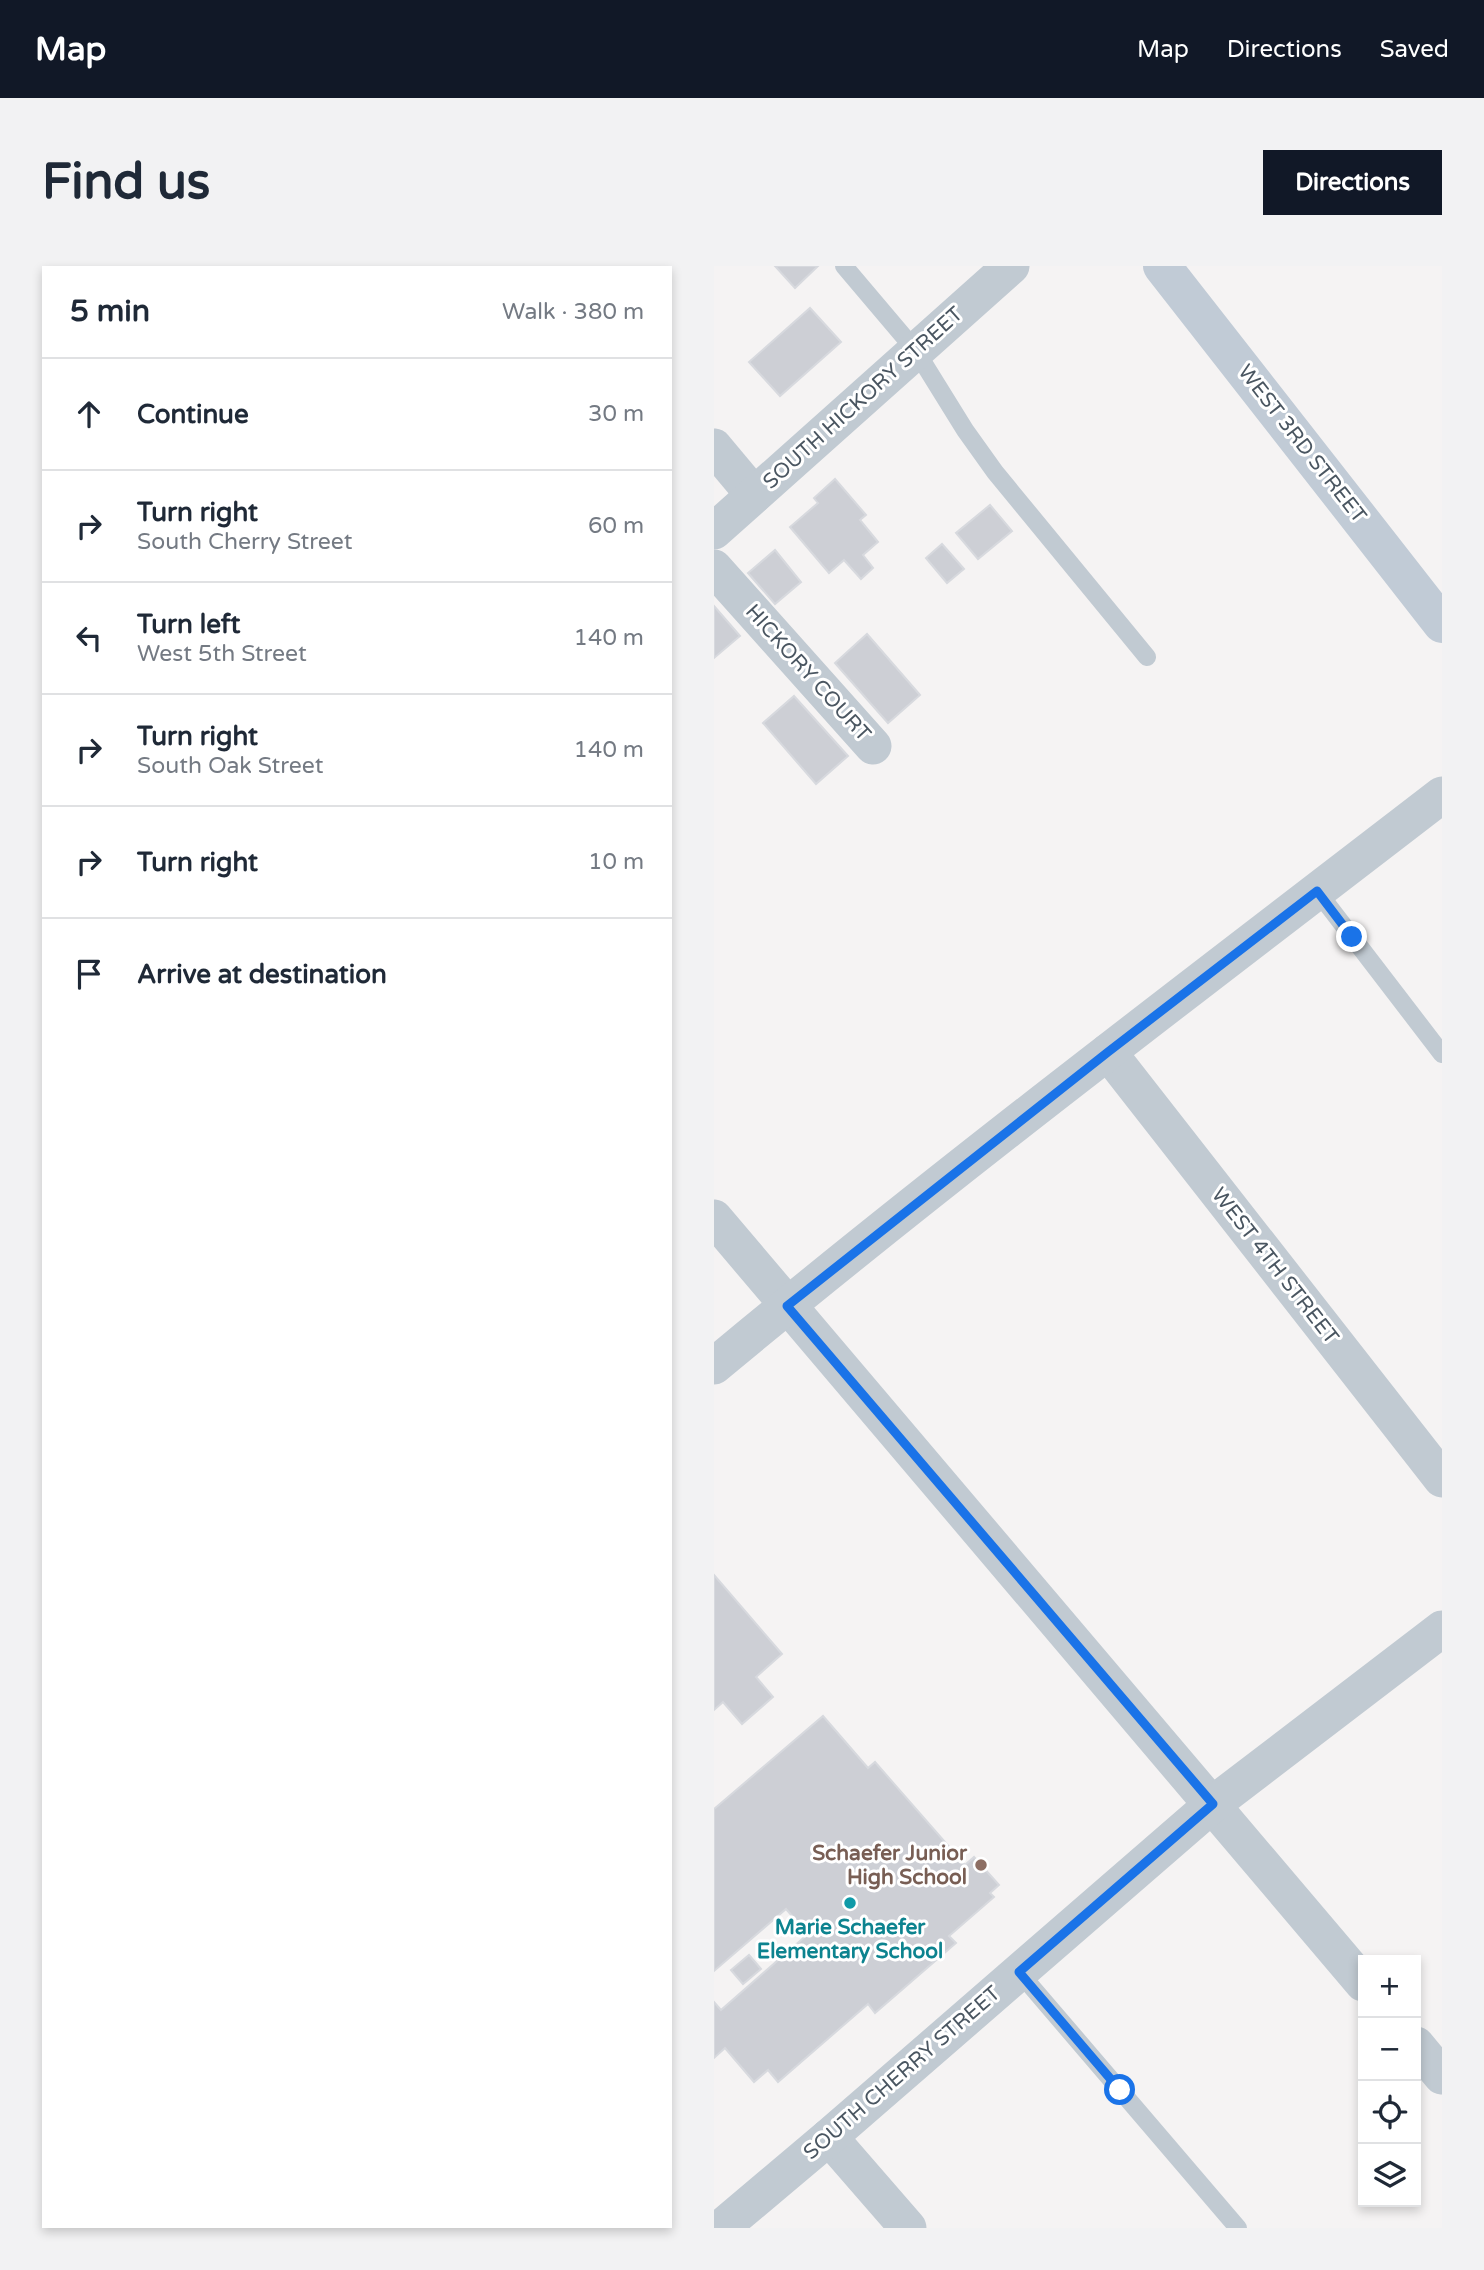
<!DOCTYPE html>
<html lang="en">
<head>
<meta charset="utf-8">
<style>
  body { margin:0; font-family:"Varela Round",sans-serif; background:#f2f2f3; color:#1f2937 }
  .controls { position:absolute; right:21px; bottom:21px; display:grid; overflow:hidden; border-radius:0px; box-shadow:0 4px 10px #0003 }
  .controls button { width:63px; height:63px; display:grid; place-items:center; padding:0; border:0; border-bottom:2px solid #e0e1e3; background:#fff; color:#1f2937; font:35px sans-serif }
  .stop { position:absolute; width:21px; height:21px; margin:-16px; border:5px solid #1a73e8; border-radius:50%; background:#fff }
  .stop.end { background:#1a73e8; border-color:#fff; box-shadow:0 2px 7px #0008 }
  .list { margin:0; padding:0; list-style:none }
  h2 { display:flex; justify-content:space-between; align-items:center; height:91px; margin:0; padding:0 28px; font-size:30px }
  h2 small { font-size:23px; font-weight:400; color:#747a83 }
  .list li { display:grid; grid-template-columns:46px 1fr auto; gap:21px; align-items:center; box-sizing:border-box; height:112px; padding:0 28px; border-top:2px solid #e0e1e3 }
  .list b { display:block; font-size:26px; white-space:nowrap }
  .list p { margin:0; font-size:23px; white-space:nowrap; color:#747a83 }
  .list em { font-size:23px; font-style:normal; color:#747a83 }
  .icon { flex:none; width:38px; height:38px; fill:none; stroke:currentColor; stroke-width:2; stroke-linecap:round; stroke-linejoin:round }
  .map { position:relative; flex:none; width:728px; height:1962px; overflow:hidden; border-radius:0px }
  header { display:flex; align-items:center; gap:42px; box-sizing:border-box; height:98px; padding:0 35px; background:#111827; color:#fff }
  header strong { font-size:33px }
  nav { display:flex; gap:38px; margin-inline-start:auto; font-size:24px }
  .intro { display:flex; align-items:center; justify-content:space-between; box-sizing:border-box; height:168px; padding:0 42px }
  h1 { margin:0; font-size:49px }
  .button { padding:18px 32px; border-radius:0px; background:#111827; color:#fff; font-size:24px; font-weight:700 }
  main { display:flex; gap:42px; padding:0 42px }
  aside { flex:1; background:#fff; border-radius:0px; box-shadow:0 4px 10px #0003 }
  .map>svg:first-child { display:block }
  .building { fill:#cdcfd5; stroke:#d7d9de; stroke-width:2 }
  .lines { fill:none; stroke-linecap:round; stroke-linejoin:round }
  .lane { stroke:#c1cad2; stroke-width:18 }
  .street { stroke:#c1cad2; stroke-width:37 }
  .secondary { stroke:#c1cbd6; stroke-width:38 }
  .route { stroke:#1a73e8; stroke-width:9 }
  .education-dot { fill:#8d6e63; stroke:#fff; stroke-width:2.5 }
  .culture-dot { fill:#0f9aa8; stroke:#fff; stroke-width:2.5 }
  .labels { text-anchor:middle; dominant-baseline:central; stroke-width:6; stroke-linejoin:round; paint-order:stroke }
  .street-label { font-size:21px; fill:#4a5661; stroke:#fff }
  .education-label { font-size:21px; font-weight:bold; fill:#785e54; stroke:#fff; text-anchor:end }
  .culture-label { font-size:21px; font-weight:bold; fill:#0d838f; stroke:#fff }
</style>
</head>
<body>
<header>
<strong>Map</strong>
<nav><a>Map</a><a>Directions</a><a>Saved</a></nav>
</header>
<div class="intro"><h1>Find us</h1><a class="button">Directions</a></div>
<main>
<aside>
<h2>5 min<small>Walk · 380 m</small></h2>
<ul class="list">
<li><svg class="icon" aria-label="ahead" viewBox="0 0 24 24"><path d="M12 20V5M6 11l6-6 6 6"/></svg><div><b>Continue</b></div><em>30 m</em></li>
<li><svg class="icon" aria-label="right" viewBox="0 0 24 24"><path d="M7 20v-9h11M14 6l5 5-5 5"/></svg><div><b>Turn right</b><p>South Cherry Street</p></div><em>60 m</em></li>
<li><svg class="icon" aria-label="left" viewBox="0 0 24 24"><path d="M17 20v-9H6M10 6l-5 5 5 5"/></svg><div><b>Turn left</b><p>West 5th Street</p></div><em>140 m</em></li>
<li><svg class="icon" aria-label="right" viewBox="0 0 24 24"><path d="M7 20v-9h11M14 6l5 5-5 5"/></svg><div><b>Turn right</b><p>South Oak Street</p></div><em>140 m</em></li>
<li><svg class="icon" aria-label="right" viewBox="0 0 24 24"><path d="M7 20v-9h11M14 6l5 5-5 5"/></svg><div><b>Turn right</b></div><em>10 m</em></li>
<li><svg class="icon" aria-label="arrive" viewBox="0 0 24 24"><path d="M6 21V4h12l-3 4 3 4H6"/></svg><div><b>Arrive at destination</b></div></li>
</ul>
</aside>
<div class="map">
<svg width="728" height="1962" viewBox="0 0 728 1962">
  <rect width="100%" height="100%" fill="#f5f3f3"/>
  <g class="building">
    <path d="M61,0h43l-23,22z"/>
    <path d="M96,42l31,34 -61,54 -31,-34z"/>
    <path d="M121,213l31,36 -6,5 18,22 -15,13 10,13 -12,11 -17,-19 -15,13 -39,-46 28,-24 -4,-5z"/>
    <path d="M276,239l22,26 -34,28 -22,-26z"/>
    <path d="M228,278l22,25 -17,14 -21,-25z"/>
    <path d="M61,284l26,32 -26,22 -27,-31z"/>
    <path d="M0,340l26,30 -26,22z"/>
    <path d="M153,368l53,61 -32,28 -53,-60z"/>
    <path d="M80,430l54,60 -32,28 -53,-61z"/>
    <path d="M0,1309l68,79 -26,23 17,20 -31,27 -19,-22 -9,8z"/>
    <path d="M109,1450l45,52 7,-6 90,103 9,-8 25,28 -9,8 4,4 -45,39 7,7 -81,70 -7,-9 -90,78 -10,-12 -14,12 -29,-34 -11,10v-56l7,8 87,-76 -22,-25 -72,62v-162z"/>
    <path d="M35,1689l12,14 -18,15 -12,-14z"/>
  </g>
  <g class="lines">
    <g class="lane">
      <path d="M130,0l72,85 49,79 30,42 152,185"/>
      <path d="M603,625l125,163"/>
      <path d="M305,1706l219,256"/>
    </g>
    <g class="street">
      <path d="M0,181l40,48"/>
      <path d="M0,265l297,-265"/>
      <path d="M0,302l159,178"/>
      <path d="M394,786l334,427"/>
      <path d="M0,952l649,765"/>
      <path d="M0,1100c237,-197 484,-383 728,-571"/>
      <path d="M702,1779l26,31"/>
      <path d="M115,1871l79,91"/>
      <path d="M7,1962l108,-91 384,-333 229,-175"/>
    </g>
    <path class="secondary" d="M448,0l280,358"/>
  </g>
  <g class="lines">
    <path class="route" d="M406,1824l-101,-118 194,-168 -426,-498 321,-254 209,-161 35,46"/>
  </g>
  <circle class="education-dot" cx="267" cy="1599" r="7"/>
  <circle class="culture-dot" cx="136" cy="1637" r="7"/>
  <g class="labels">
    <g class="street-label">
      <text transform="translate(149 132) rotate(-42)">SOUTH HICKORY STREET</text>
      <text transform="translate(588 178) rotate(52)">WEST 3RD STREET</text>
      <text transform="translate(94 407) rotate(48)">HICKORY COURT</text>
      <text transform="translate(561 1000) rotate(52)">WEST 4TH STREET</text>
      <text transform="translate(188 1807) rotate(-41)">SOUTH CHERRY STREET</text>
    </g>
    <g class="education-label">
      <text x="253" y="1587">Schaefer Junior<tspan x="253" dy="24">High School</tspan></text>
    </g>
    <g class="culture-label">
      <text x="136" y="1661">Marie Schaefer<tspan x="136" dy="24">Elementary School</tspan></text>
    </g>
  </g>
</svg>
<div class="controls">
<button>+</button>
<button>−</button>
<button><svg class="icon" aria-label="locate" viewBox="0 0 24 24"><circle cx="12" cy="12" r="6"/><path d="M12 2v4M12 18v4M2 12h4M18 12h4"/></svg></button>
<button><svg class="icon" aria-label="layers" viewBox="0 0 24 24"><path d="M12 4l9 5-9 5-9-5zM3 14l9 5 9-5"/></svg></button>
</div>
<div class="stop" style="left:406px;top:1824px"></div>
<div class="stop end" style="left:638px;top:671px"></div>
</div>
</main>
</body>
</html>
